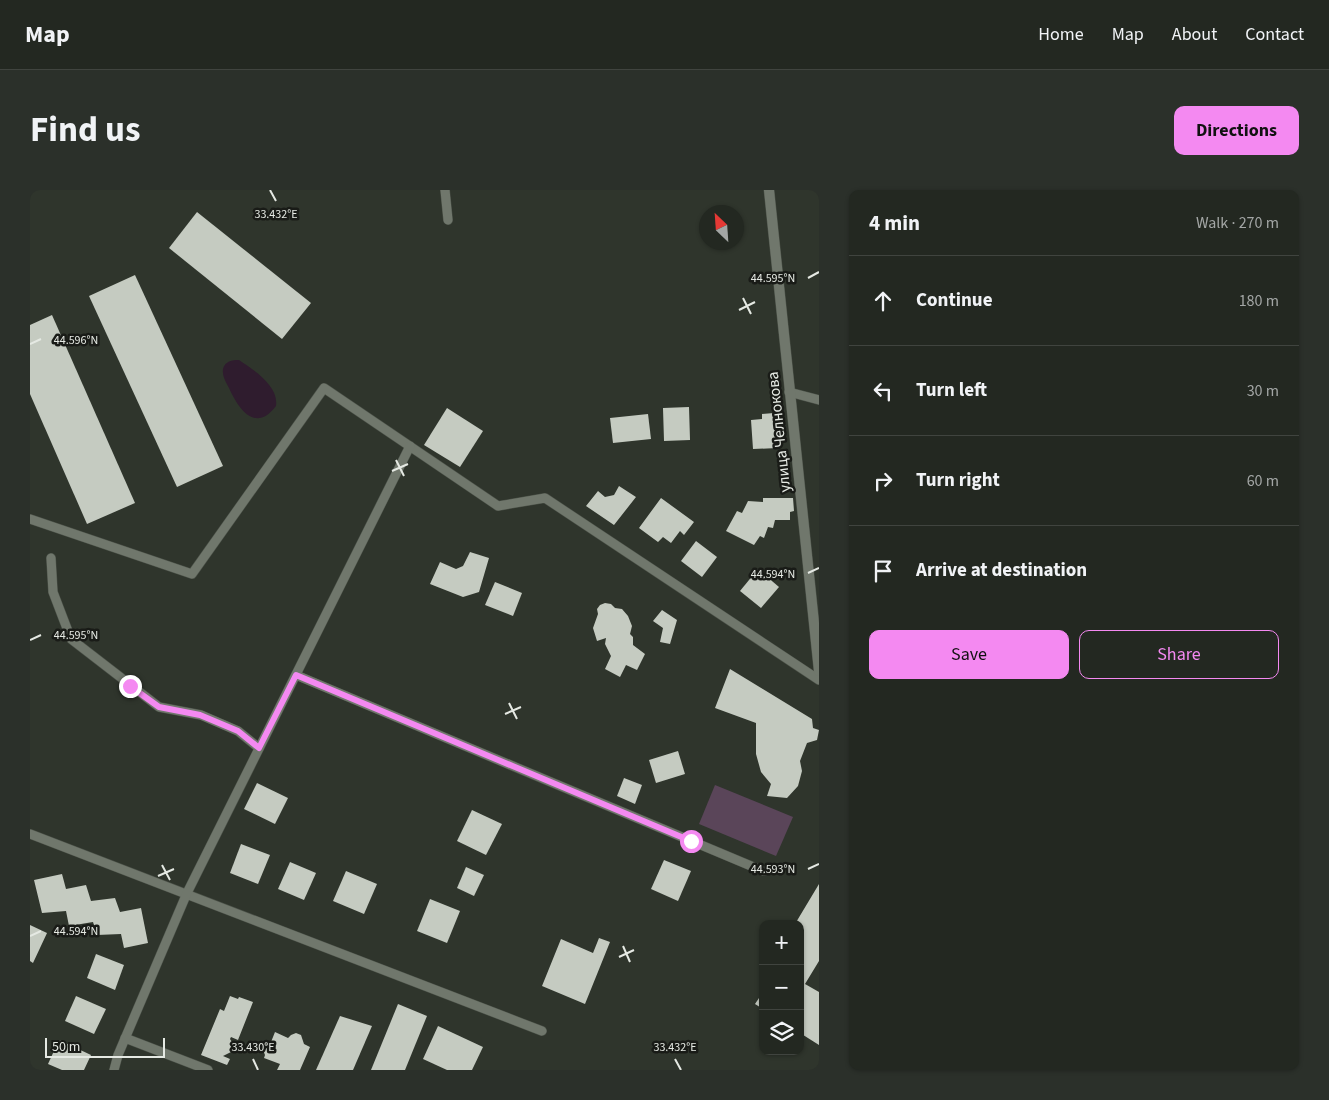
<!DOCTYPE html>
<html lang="en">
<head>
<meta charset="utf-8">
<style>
  body { margin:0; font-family:"Source Sans 3",sans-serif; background:#2b302a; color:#f1f3f6 }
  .controls { position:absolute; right:15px; bottom:15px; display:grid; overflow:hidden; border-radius:10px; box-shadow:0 1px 4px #0004 }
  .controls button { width:45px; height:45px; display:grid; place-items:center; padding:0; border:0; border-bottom:1px solid #40443f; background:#232821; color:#f1f3f6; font:25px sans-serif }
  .compass { position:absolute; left:669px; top:15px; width:45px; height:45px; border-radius:50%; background:#232821; box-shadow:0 1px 4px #0004; rotate:335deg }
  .scale { position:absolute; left:15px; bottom:12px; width:120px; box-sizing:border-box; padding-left:5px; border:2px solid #e5e9e3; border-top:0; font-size:14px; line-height:18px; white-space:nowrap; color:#e5e9e3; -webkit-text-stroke:4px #191b17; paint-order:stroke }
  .stop { position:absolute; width:15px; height:15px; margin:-11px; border:4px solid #f489f1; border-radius:50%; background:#fff }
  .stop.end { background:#f489f1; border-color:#fff; box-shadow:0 1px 5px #0008 }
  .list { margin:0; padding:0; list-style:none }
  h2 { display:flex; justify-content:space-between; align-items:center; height:65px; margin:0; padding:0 20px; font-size:21px }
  h2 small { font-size:16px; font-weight:400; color:#a3a6a5 }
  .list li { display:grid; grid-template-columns:32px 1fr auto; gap:15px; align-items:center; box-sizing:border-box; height:90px; padding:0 20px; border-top:1px solid #40443f }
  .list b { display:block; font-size:19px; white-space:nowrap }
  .list em { font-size:16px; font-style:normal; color:#a3a6a5 }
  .actions { display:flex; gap:10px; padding:15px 20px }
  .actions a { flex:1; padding:11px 0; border:1px solid #f489f1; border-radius:10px; text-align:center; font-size:18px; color:#f489f1 }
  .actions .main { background:#f489f1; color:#111 }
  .icon { flex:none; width:28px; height:28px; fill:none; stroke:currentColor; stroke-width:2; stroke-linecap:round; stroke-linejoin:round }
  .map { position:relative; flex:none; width:789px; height:880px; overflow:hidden; border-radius:10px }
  header { display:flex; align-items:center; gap:30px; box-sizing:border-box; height:70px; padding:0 25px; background:#232821; border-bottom:1px solid #40443f }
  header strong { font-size:24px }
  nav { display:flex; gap:28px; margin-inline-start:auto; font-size:18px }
  .intro { display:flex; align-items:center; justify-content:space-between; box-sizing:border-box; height:120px; padding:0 30px }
  h1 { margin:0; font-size:35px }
  .button { padding:12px 22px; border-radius:10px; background:#f489f1; color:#111; font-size:18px; font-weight:700 }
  main { display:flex; gap:30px; padding:0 30px }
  aside { flex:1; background:#232821; border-radius:10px; box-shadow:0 1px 4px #0004 }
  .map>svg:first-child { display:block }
  .green { fill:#5a4559 }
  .water { fill:#2f1c2e }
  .building { fill:#c5cbc1 }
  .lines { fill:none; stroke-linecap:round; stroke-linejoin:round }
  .lane-casing { stroke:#4c5249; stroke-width:10 }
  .street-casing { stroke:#4c5249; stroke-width:11 }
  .lane { stroke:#70776c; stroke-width:9 }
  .street { stroke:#70776c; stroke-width:10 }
  .route { stroke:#f489f1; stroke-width:6 }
  .ticks { fill:none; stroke:#e5e9e3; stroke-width:2 }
  .labels { text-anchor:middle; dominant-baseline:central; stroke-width:5; stroke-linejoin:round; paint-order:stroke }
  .street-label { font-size:16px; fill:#e5e9e3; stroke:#191b17 }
  .ticks-label { font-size:12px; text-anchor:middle; fill:#e5e9e3; stroke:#191b17; stroke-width:5; stroke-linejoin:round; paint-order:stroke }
</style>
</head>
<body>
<header>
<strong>Map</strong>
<nav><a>Home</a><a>Map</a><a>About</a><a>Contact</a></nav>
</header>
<div class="intro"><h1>Find us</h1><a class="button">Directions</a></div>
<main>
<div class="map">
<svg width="789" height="880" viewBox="0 0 789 880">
  <rect width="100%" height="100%" fill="#2f352c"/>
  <path class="green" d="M685,595l78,32 -17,39 -77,-32z"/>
  <path class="water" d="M209,170c15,10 40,26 37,46 -21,28 -38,2 -47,-18 -3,-6 -7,-12 -6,-19 2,-8 9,-9 16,-9z"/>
  <g class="building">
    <path d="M167,22l114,91 -29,36 -113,-91z"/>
    <path d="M105,85l88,191 -46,21 -88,-191z"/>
    <path d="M22,125l83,188 -48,21 -57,-130v-69z"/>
    <path d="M659,217l1,33 -26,1 -1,-33z"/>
    <path d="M417,218l36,23 -23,36 -36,-22z"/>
    <path d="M744,223l3,35 -24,1 -2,-29 11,-1v-5z"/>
    <path d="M618,224l3,25 -38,4 -3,-25z"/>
    <path d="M589,296l17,11 -22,28 -28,-19 12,-15 7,6 9,-2z"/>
    <path d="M631,308l33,24 -10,13 -4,-4 -9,12 -8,-6 -5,5 -19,-14z"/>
    <path d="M733,308h30l1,13 -4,1v8h-15l-2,8 -5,-1 -4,11 -4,-2 -6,9 -28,-14 11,-20 5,2 6,-12 15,1z"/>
    <path d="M666,351l21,16 -15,20 -21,-16z"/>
    <path d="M440,362l19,6 -10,34 -16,5 -33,-13 10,-22 16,7 7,-3z"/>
    <path d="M728,379l21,18 -18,21 -21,-17z"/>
    <path d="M465,392l27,11 -9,23 -28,-11z"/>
    <path d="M575,413l6,1 4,4 7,1 6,7 4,10 -2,8 3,3v8l12,9 -8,16 -11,-5 -6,12 -15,-8 6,-13 -6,-12 1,-6 -9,3 -4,-13 5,-14 -1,-5 3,-4z"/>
    <path d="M632,420l15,10 -7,24 -10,-2 3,-14 -10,-7z"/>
    <path d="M700,479l82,50 1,9 6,2 -2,10 -10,3 -7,18 2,10 -4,15 -11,12 -20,-2 4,-12 -10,-12 -5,-18v-31l-41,-15z"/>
    <path d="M648,561l7,23 -29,9 -7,-23z"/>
    <path d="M594,588l18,7 -7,19 -18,-8z"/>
    <path d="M227,593l31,15 -13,26 -31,-15z"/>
    <path d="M442,620l30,14 -16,31 -29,-14z"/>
    <path d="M211,654l29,11 -12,29 -28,-11z"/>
    <path d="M634,670l27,11 -13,30 -27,-12z"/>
    <path d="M260,672l26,11 -12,27 -26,-11z"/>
    <path d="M436,677l18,8 -10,21 -17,-8z"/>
    <path d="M316,681l31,13 -13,30 -31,-13z"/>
    <path d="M32,684l4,15 20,-4 5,16 24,-3 5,14 21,-4 7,35 -24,5 -3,-14 -24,1 -4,-13 -24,4 -3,-15 -24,2 -8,-33z"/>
    <path d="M789,694v77l-14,23 14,8v53l-19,-12v-109h-5z"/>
    <path d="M400,709l30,12 -13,32 -30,-12z"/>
    <path d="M0,735l17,8 -14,30 -3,-2z"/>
    <path d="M569,748l11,4 -25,62 -43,-18 19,-47 32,14z"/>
    <path d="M66,764l28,11 -9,25 -28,-12z"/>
    <path d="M733,802v17l-8,-5z"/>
    <path d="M46,806l30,13 -12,25 -29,-13z"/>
    <path d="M200,806l8,3 1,-2 14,5 -15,38 -7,-3 -1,2 5,8 -2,4 -10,5 7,3 -3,6 -26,-10 19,-46 4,2z"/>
    <path d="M368,814l29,12 -22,54h-34z"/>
    <path d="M310,826l32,10 -19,44h-37z"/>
    <path d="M408,836l45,21 -11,23h-25l-24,-11z"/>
    <path d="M245,842l13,6 3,-3 5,-2 5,2 3,9 6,3 -10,23h-23l3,-6 -16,-6 1,-3 -2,-5 2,-6 6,-2z"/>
    <path d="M29,850l32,15 -7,15h-22l-14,-6z"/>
  </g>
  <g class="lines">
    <defs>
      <g id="lane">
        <path d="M415,0l3,30"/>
        <path d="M759,202l30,8"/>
        <path d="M0,329l162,55 132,-186 174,118 47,-8 274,182"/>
        <path d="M21,368l2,34 18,47 88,68 42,8 37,16 21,17"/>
        <path d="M266,485l467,196"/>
        <path d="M0,644l512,197"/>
        <path d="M95,848l83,32"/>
        <path d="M84,880l4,-15 69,-162 223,-447"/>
      </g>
      <path id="street" d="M739,0l50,481"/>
    </defs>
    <use href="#lane" class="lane-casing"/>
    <use href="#street" class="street-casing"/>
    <use href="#lane" class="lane"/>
    <use href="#street" class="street"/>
  </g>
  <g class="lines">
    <path class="route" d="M100,496l29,21 41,8 38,16 21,17 37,-73 395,166"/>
  </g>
  <path class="ticks" d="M240,0l6,11M778,88l11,-6M713,108l8,16M709,120l16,-8M0,154l11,-5M366,270l8,16M362,281l16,-7M778,383l11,-5M0,450l11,-5M479,513l8,16M475,524l16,-7M132,675l8,15M778,679l11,-5M128,686l16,-7M0,746l11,-5M593,756l7,16M589,767l15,-7M223,869l5,11M645,869l6,11"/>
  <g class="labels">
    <g class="street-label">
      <text transform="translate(749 242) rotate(-96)">улица Челнокова</text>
    </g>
  </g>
  <g class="ticks-label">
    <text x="246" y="28">33.432°E</text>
    <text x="743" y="92">44.595°N</text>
    <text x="46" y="154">44.596°N</text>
    <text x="743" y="388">44.594°N</text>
    <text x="46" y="449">44.595°N</text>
    <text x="743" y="683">44.593°N</text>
    <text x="46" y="745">44.594°N</text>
    <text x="223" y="861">33.430°E</text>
    <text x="645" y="861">33.432°E</text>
  </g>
</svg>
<div class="controls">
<button>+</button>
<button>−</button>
<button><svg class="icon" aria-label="layers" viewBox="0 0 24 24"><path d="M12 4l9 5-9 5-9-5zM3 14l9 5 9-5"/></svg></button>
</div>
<svg class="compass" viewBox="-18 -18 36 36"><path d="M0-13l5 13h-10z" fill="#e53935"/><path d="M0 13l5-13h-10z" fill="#a3a6a5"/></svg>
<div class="scale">50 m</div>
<div class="stop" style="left:661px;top:651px"></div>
<div class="stop end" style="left:100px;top:496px"></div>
</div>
<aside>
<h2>4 min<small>Walk · 270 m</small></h2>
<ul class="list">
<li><svg class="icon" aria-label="ahead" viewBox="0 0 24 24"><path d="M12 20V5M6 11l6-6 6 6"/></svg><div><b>Continue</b></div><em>180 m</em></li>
<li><svg class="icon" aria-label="left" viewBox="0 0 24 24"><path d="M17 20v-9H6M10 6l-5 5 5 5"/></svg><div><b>Turn left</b></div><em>30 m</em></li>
<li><svg class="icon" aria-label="right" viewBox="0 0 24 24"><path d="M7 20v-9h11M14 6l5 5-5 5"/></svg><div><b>Turn right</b></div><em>60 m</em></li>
<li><svg class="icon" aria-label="arrive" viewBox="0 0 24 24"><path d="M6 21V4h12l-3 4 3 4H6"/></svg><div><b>Arrive at destination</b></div></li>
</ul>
<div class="actions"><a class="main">Save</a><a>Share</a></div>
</aside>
</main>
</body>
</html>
